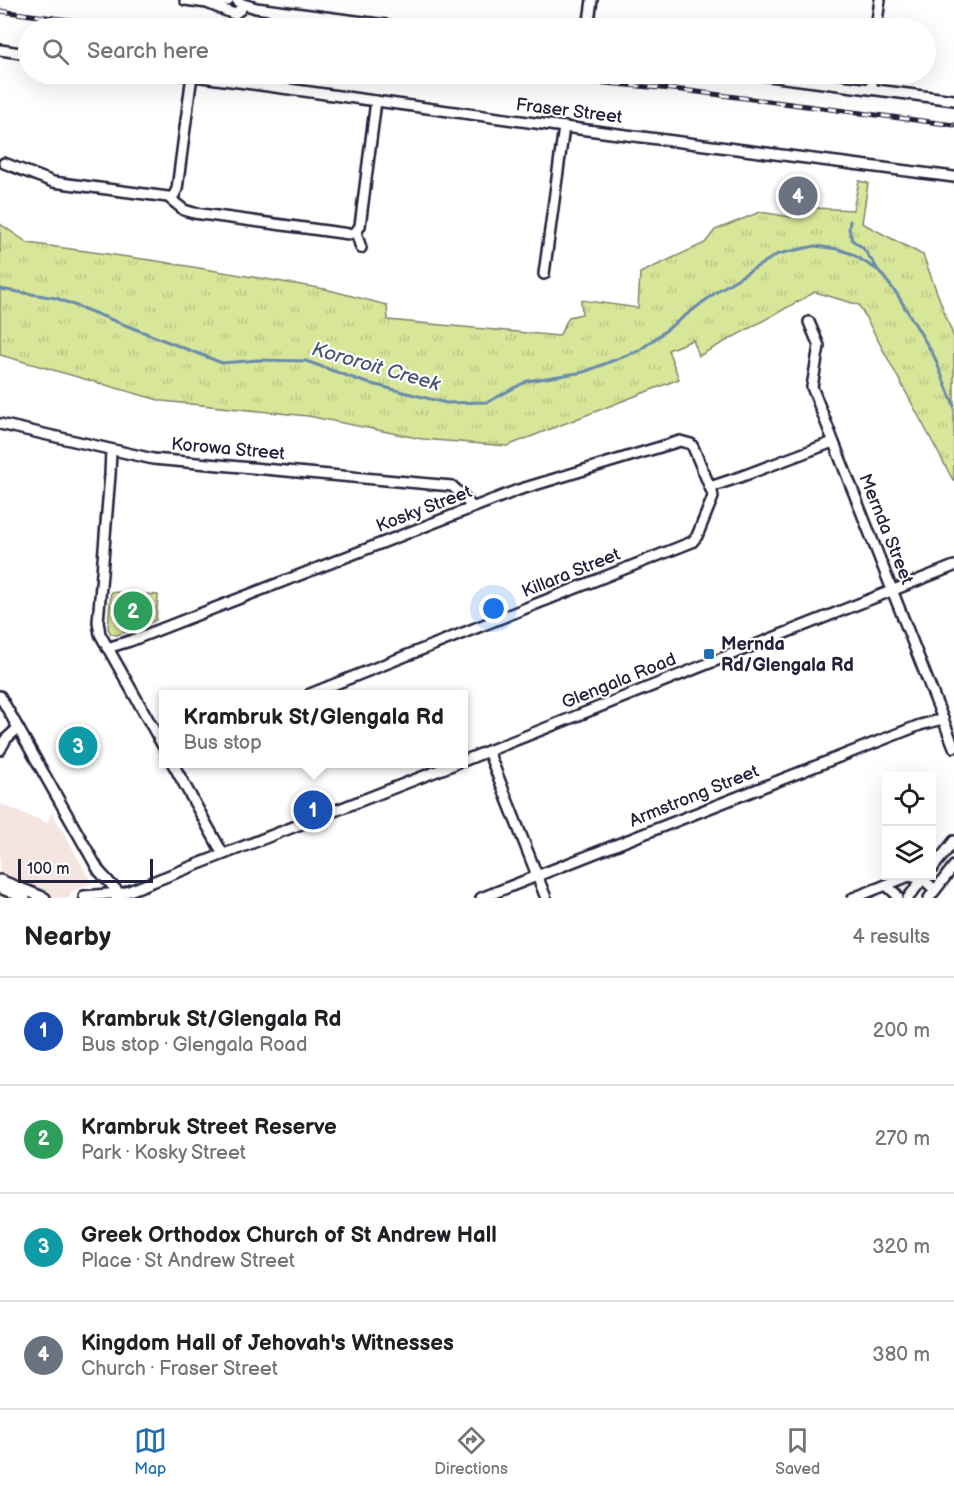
<!DOCTYPE html>
<html lang="en">
<head>
<meta charset="utf-8">
<style>
  body { margin:0; font-family:"Balsamiq Sans",sans-serif; background:#f6f6f6; color:#202124 }
  .controls { position:absolute; right:18px; bottom:18px; display:grid; overflow:hidden; border-radius:0px; box-shadow:0 6px 24px #0002 }
  .controls button { width:54px; height:54px; display:grid; place-items:center; padding:0; border:0; border-bottom:2px solid #e0e0e0; background:#fff; color:#202124; font:30px sans-serif }
  .scale { position:absolute; left:18px; bottom:15px; width:135px; box-sizing:border-box; padding-left:6px; border:3px solid #22223b; border-top:0; font-size:16px; line-height:21px; white-space:nowrap; color:#22223b; -webkit-text-stroke:4px #fff; paint-order:stroke }
  .you { position:absolute; left:494px; top:609px; width:21px; height:21px; margin:-15px; border:4px solid #fff; border-radius:50%; background:#1a73e8; box-shadow:0 0 0 9px #1a73e833 }
  .badge { display:grid; place-items:center; width:39px; height:39px; border-radius:50%; background:#1f6fb2; color:#fff; font-size:20px; font-weight:700 }
  .pin { position:absolute; translate:-50% -50%; border:3px solid #fff; box-shadow:0 2px 6px #0006 }
  .popup { position:absolute; left:159px; top:690px; width:309px; height:78px; box-sizing:border-box; display:grid; place-content:center; border-radius:0px; background:#fff; filter:drop-shadow(0 2px 4px #0005); font-size:20px; white-space:nowrap; color:#757577 }
  .popup b { font-size:22px; color:#202124 }
  .popup::after { content:''; position:absolute; left:50%; top:100%; margin-left:-12px; border:12px solid transparent; border-top-color:#fff }
  .list { margin:0; padding:0; list-style:none }
  h2 { display:flex; justify-content:space-between; align-items:center; height:78px; margin:0; padding:0 24px; font-size:26px }
  h2 small { font-size:20px; font-weight:400; color:#757577 }
  .list li { display:grid; grid-template-columns:39px 1fr auto; gap:18px; align-items:center; box-sizing:border-box; height:108px; padding:0 24px; border-top:2px solid #e0e0e0 }
  .list b { display:block; font-size:22px; white-space:nowrap }
  .list p { margin:0; font-size:20px; white-space:nowrap; color:#757577 }
  .list em { font-size:20px; font-style:normal; color:#757577 }
  .icon { flex:none; width:33px; height:33px; fill:none; stroke:currentColor; stroke-width:2; stroke-linecap:round; stroke-linejoin:round }
  .map { position:relative; flex:none; width:954px; height:898px; overflow:hidden }
  .search { position:absolute; background:#fff; box-shadow:0 6px 24px #0002; left:18px; right:18px; top:18px; height:66px; display:flex; align-items:center; gap:15px; box-sizing:border-box; padding:0 21px; border-radius:33px; color:#757577; font-size:22px }
  .sheet { height:510px; background:#fff }
  nav { display:flex; justify-content:space-around; align-items:center; box-sizing:border-box; height:84px; border-top:2px solid #e0e0e0; background:#fff; font-size:16px; color:#757577 }
  nav a { display:grid; justify-items:center; gap:3px }
  nav .on { color:#1f6fb2 }
  .map>svg:first-child { display:block }
  .built { fill:#f5e5e0 }
  .park { fill:url(#park-tufts); stroke:#7d846a; stroke-width:1.5 }
  .lines { fill:none; stroke-linecap:round; stroke-linejoin:round }
  .stream { stroke:#6a8aac; stroke-width:3 }
  .minor-casing { stroke:#22223b; stroke-width:14 }
  .minor { stroke:#fff; stroke-width:9 }
  .rail-casing { stroke:#22223b; stroke-width:5 }
  .rail { stroke:#fff; stroke-width:3; stroke-dasharray:9; stroke-linecap:butt }
  .poi-dot { fill:#1f6fb2; stroke:#fff; stroke-width:2 }
  .labels { text-anchor:middle; dominant-baseline:central; stroke-width:4.5; stroke-linejoin:round; paint-order:stroke }
  .street-label { font-size:18px; fill:#22223b; stroke:#fff }
  .poi-label { font-size:18px; font-weight:bold; fill:#22223b; stroke:#fff; text-anchor:start }
  .water-label { font-size:20px; font-style:italic; fill:#465674; stroke:#fff }
</style>
</head>
<body>
<div class="map">
<svg width="954" height="898" viewBox="0 0 954 898">
  <defs>
    <pattern id="park-tufts" width="24" height="20" patternUnits="userSpaceOnUse" patternTransform="scale(1.5)"><rect width="24" height="20" fill="#d8e699"/><path d="M3 7l-1-3M5 7V3M7 7l1-3M15 17l-1-3M17 17v-4M19 17l1-3" fill="none" stroke="#b9c585"/></pattern>
  </defs>
  <rect width="100%" height="100%" fill="#fff"/>
  <filter id="ink" filterUnits="userSpaceOnUse"><feTurbulence type="fractalNoise" baseFrequency=".0167" numOctaves="2"/><feDisplacementMap in="SourceGraphic" scale="12" xChannelSelector="R" yChannelSelector="G"/><feConvolveMatrix kernelMatrix="1 2 1 2 8 2 1 2 1" color-interpolation-filters="sRGB"/></filter>
  <g filter="url(#ink)">
    <path class="built" d="M0,804l47,19 5,-11 40,71 -22,9v6h-70z"/>
    <g class="park">
      <path d="M859,181l9,2 -6,40 61,32 31,83v144l-95,-177 -44,-13 -116,64 -6,-16 -25,10 11,29 -172,67 -85,-7 -114,-23 -146,-15 -162,-46v-131l28,19 129,18 168,28 62,16 1,15 171,16 10,-19 13,-3 -1,-14 57,8 2,-35 65,-30 10,-13 45,-18 31,5 24,-9 38,2z"/>
      <path d="M111,592l47,3 -2,25 -39,15 -6,-1 -3,-6z"/>
    </g>
    <g class="lines">
      <g class="stream">
        <path d="M850,221l-1,8 3,11 11,8 14,20"/>
        <path d="M0,289l56,9 166,65 36,-3 48,1 58,21 82,21 42,-1 39,-21 57,-9 56,-22 79,-60 59,-36 37,-8 23,3 14,5 27,17 18,23 37,62 20,50"/>
      </g>
      <defs>
        <g id="minor">
          <path d="M185,0l22,3 27,11 7,-5v-4l-4,-5"/>
          <path d="M212,2l16,-1"/>
          <path d="M240,3l16,5 154,20"/>
          <path d="M588,28l4,-28"/>
          <path d="M876,28l4,-28"/>
          <path d="M0,50l28,4"/>
          <path d="M180,74l384,53 390,50"/>
          <path d="M753,74l201,26"/>
          <path d="M872,89v-15"/>
          <path d="M4,163l49,19 115,15 16,13 10,3 155,21 7,-2"/>
          <path d="M172,199l5,-10 15,-114"/>
          <path d="M361,248l-5,-16 4,-6 16,-125"/>
          <path d="M544,274l20,-147"/>
          <path d="M809,322l10,24 -7,41 142,360"/>
          <path d="M0,424l153,35 299,27 10,9 10,12"/>
          <path d="M111,450l-1,25 -12,147 2,12 63,112"/>
          <path d="M710,487l30,-10 93,-35"/>
          <path d="M107,648l23,-7 388,-151 162,-49 11,3 2,3 19,45 1,5 -16,39 -5,6 -382,152"/>
          <path d="M0,696l99,175 20,22"/>
          <path d="M0,750l6,-11 12,-11"/>
          <path d="M488,751l58,147"/>
          <path d="M463,761l491,-195"/>
          <path d="M173,764l50,90"/>
          <path d="M932,869l22,-28"/>
          <path d="M0,880l45,18"/>
          <path d="M886,885l10,9 2,4"/>
          <path d="M0,888l25,10"/>
          <path d="M84,896l36,-3"/>
          <path d="M116,898l8,-5 331,-129"/>
          <path d="M481,898l439,-173 23,-6"/>
          <path d="M853,898l56,-22 14,3 12,11"/>
          <path d="M908,898l17,-22"/>
          <path d="M929,898l25,-32"/>
        </g>
      </defs>
      <use href="#minor" class="minor-casing"/>
      <use href="#minor" class="minor"/>
      <defs>
        <g id="rail">
          <path d="M0,11l131,17"/>
          <path d="M506,74l176,16 272,35"/>
        </g>
      </defs>
      <use href="#rail" class="rail-casing"/>
      <use href="#rail" class="rail"/>
    </g>
  </g>
  <rect class="poi-dot" x="703" y="648" width="12" height="12" rx="3"/>
  <g class="labels">
    <g class="street-label">
      <text transform="translate(569 111) rotate(7)">Fraser Street</text>
      <text transform="translate(228 449) rotate(5)">Korowa Street</text>
      <text transform="translate(424 509) rotate(-21)">Kosky Street</text>
      <text transform="translate(886 529) rotate(68)">Mernda Street</text>
      <text transform="translate(571 573) rotate(-22)">Killara Street</text>
      <text transform="translate(619 681) rotate(-22)">Glengala Road</text>
      <text transform="translate(694 796) rotate(-22)">Armstrong Street</text>
    </g>
    <g class="poi-label">
      <text x="721" y="644">Mernda<tspan x="721" dy="21">Rd/Glengala Rd</tspan></text>
    </g>
    <g class="water-label">
      <text transform="translate(376 367) rotate(16)">Kororoit Creek</text>
    </g>
  </g>
</svg>
<div class="controls">
<button><svg class="icon" aria-label="locate" viewBox="0 0 24 24"><circle cx="12" cy="12" r="6"/><path d="M12 2v4M12 18v4M2 12h4M18 12h4"/></svg></button>
<button><svg class="icon" aria-label="layers" viewBox="0 0 24 24"><path d="M12 4l9 5-9 5-9-5zM3 14l9 5 9-5"/></svg></button>
</div>
<div class="scale">100 m</div>
<div class="you"></div>
<div class="pin badge" style="left:313px;top:810px;background:#1a4fb4">1</div>
<div class="popup"><b>Krambruk St/Glengala Rd</b>Bus stop</div>
<div class="pin badge" style="left:133px;top:611px;background:#2e9e5b">2</div>
<div class="pin badge" style="left:78px;top:746px;background:#0f9aa8">3</div>
<div class="pin badge" style="left:798px;top:196px;background:#6b7280">4</div>
<div class="search"><svg class="icon" aria-label="search" viewBox="0 0 24 24"><circle cx="10" cy="10" r="6"/><path d="M15 15l6 6"/></svg>Search here</div>
</div>
<section class="sheet">
<h2>Nearby<small>4 results</small></h2>
<ul class="list">
<li><span class="badge" style="background:#1a4fb4">1</span><div><b>Krambruk St/Glengala Rd</b><p>Bus stop · Glengala Road</p></div><em>200 m</em></li>
<li><span class="badge" style="background:#2e9e5b">2</span><div><b>Krambruk Street Reserve</b><p>Park · Kosky Street</p></div><em>270 m</em></li>
<li><span class="badge" style="background:#0f9aa8">3</span><div><b>Greek Orthodox Church of St Andrew Hall</b><p>Place · St Andrew Street</p></div><em>320 m</em></li>
<li><span class="badge" style="background:#6b7280">4</span><div><b>Kingdom Hall of Jehovah's Witnesses</b><p>Church · Fraser Street</p></div><em>380 m</em></li>
</ul>
</section>
<nav>
<a class="on"><svg class="icon" aria-label="map" viewBox="0 0 24 24"><path d="M3 6l6-2 6 2 6-2v14l-6 2-6-2-6 2zM9 4v14M15 6v14"/></svg>Map</a>
<a><svg class="icon" aria-label="directions" viewBox="0 0 24 24"><path d="M12 3l9 9-9 9-9-9zM9 14v-3h6M13 9l2 2-2 2"/></svg>Directions</a>
<a><svg class="icon" aria-label="saved" viewBox="0 0 24 24"><path d="M7 4h10v16l-5-4-5 4z"/></svg>Saved</a>
</nav>
</body>
</html>
